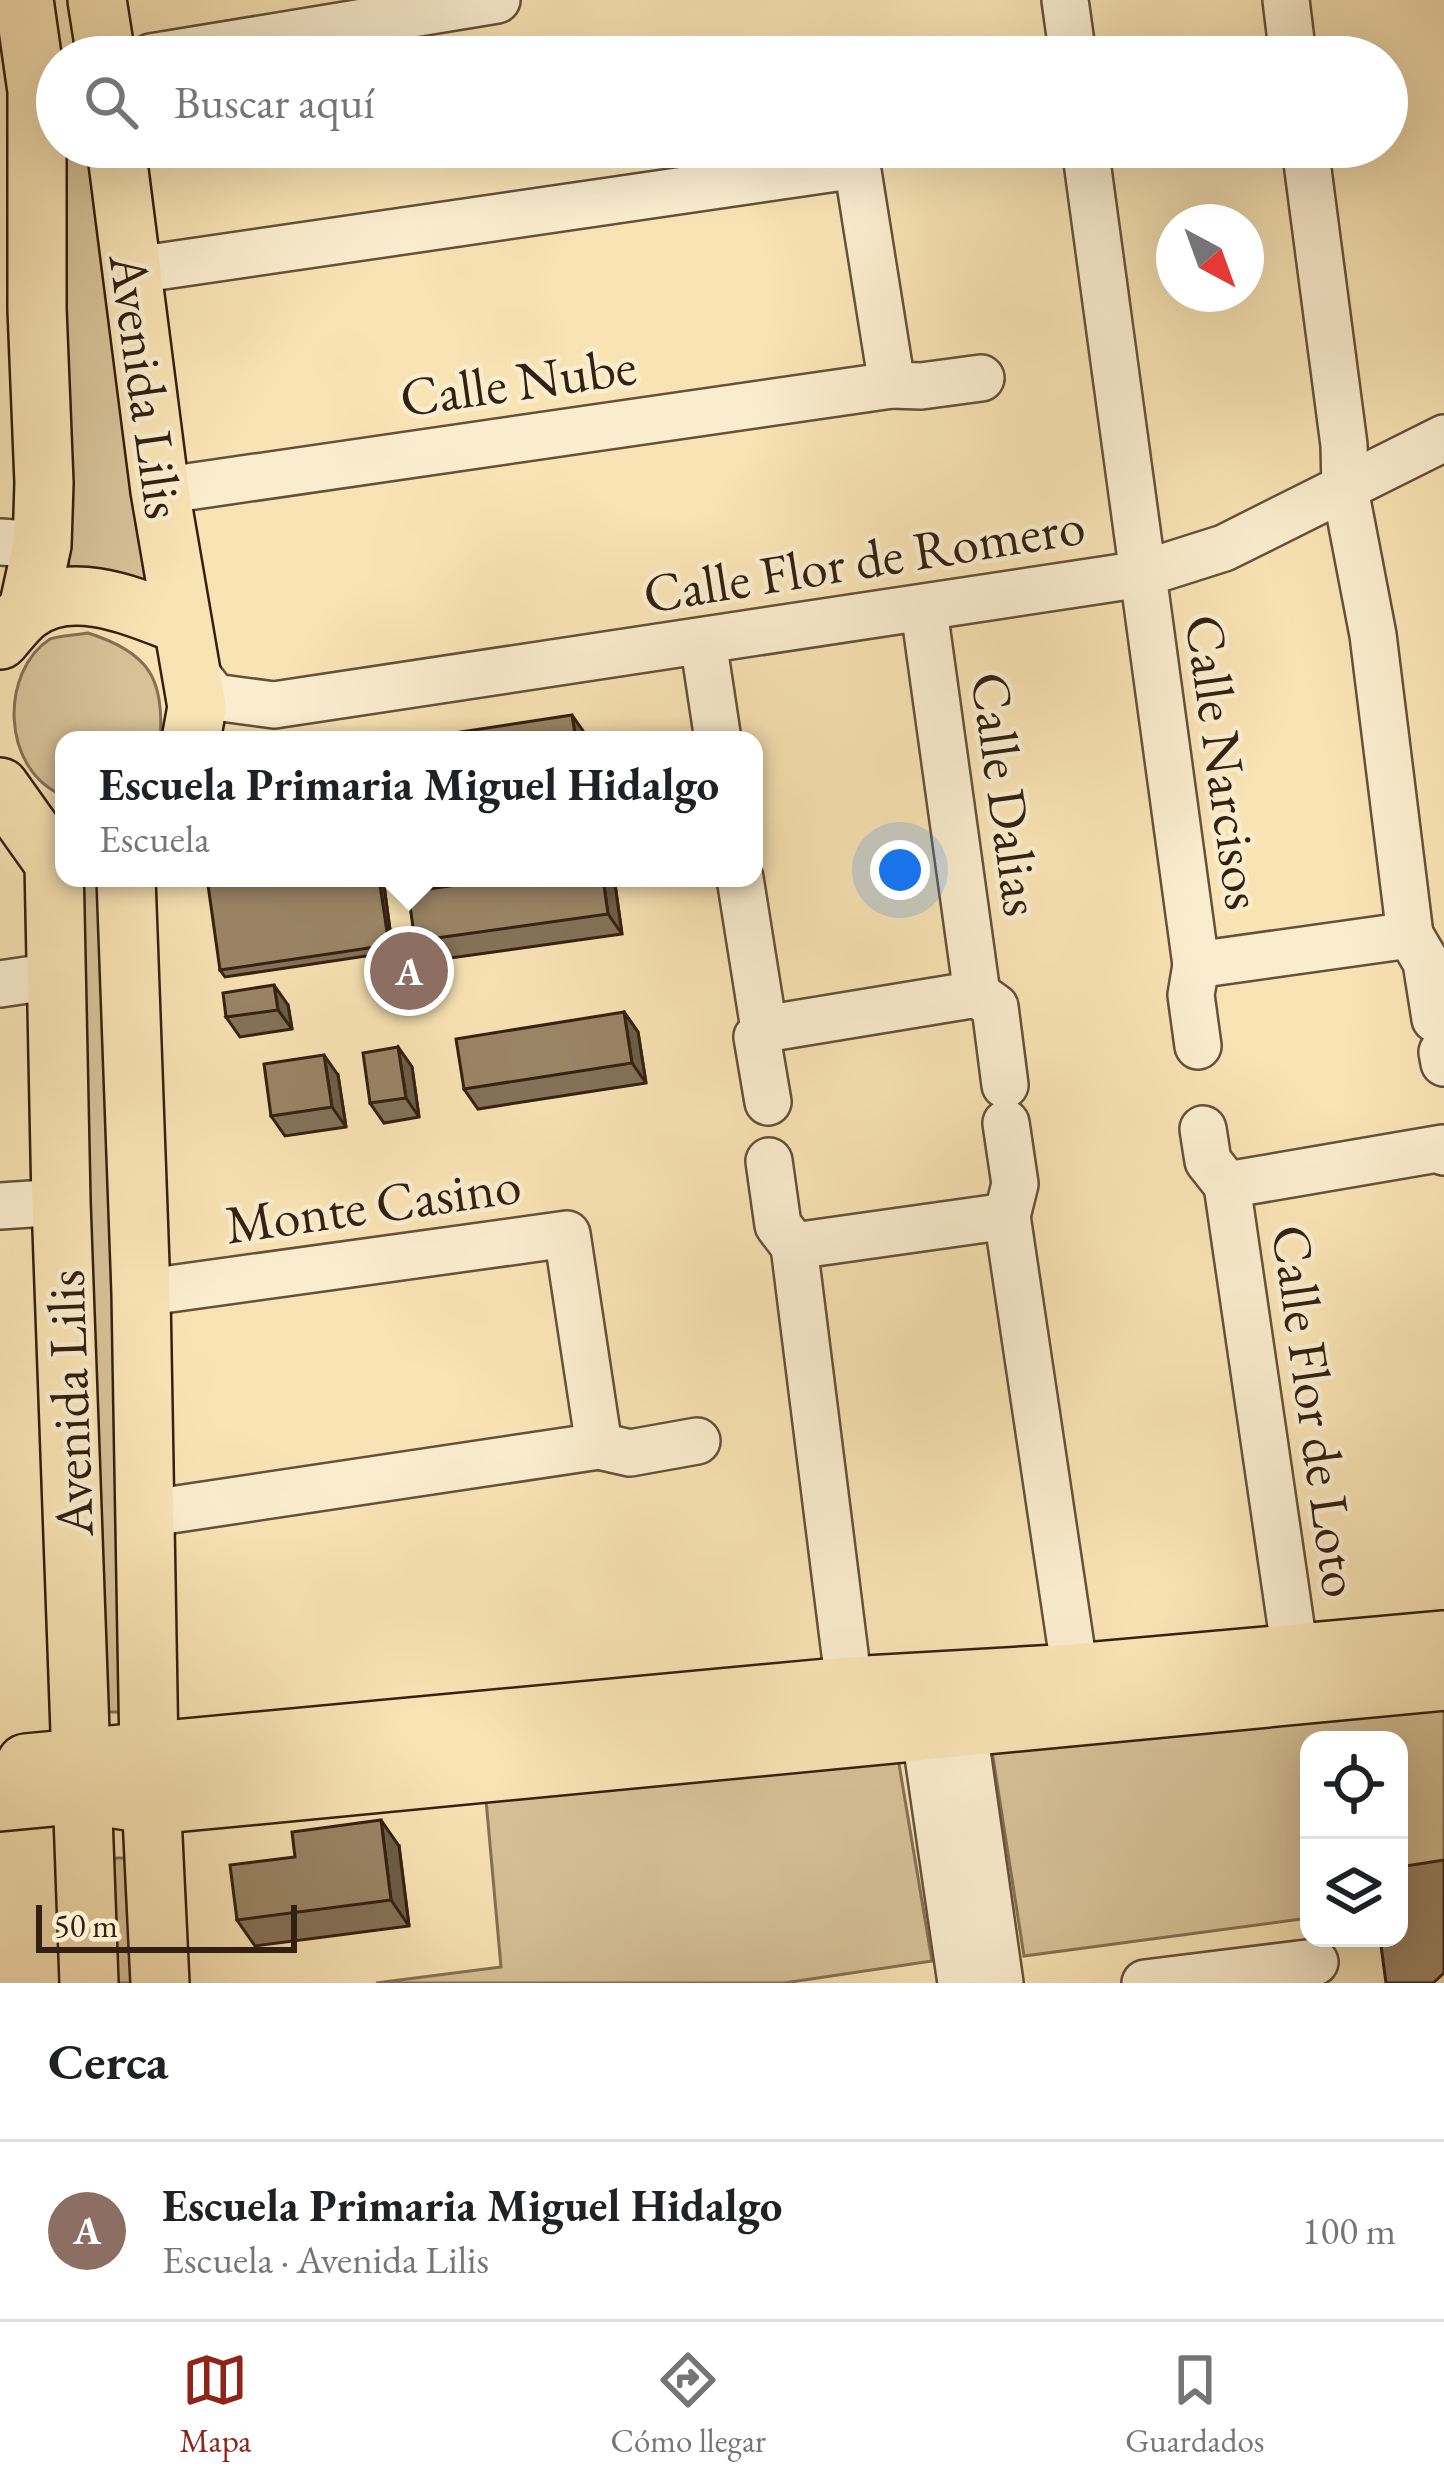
<!DOCTYPE html>
<html lang="es">
<head>
<meta charset="utf-8">
<style>
  body { margin:0; font-family:"EB Garamond",serif; background:#f2f2f2; color:#202124 }
  .controls { position:absolute; right:36px; bottom:36px; display:grid; overflow:hidden; border-radius:24px; box-shadow:0 12px 48px #0002 }
  .controls button { width:108px; height:108px; display:grid; place-items:center; padding:0; border:0; border-bottom:3px solid #e0e0e0; background:#fff; color:#202124; font:60px sans-serif }
  .compass { position:absolute; left:1156px; top:204px; width:108px; height:108px; border-radius:50%; background:#fff; box-shadow:0 12px 48px #0002; rotate:139deg }
  .scale { position:absolute; left:36px; bottom:30px; width:261px; box-sizing:border-box; padding-left:12px; border:6px solid #342012; border-top:0; font-size:33px; line-height:42px; white-space:nowrap; color:#342012; -webkit-text-stroke:9px #faedce; paint-order:stroke }
  .you { position:absolute; left:900px; top:870px; width:42px; height:42px; margin:-30px; border:9px solid #fff; border-radius:50%; background:#1a73e8; box-shadow:0 0 0 18px #1a73e833 }
  .badge { display:grid; place-items:center; width:78px; height:78px; border-radius:50%; background:#8f2418; color:#fff; font-size:39px; font-weight:700 }
  .pin { position:absolute; translate:-50% -50%; border:6px solid #fff; box-shadow:0 3px 12px #0006 }
  .popup { position:absolute; left:55px; top:731px; width:708px; height:156px; box-sizing:border-box; display:grid; place-content:center; border-radius:24px; background:#fff; filter:drop-shadow(0 3px 9px #0005); font-size:39px; white-space:nowrap; color:#757577 }
  .popup b { font-size:45px; color:#202124 }
  .popup::after { content:''; position:absolute; left:50%; top:100%; margin-left:-24px; border:24px solid transparent; border-top-color:#fff }
  .list { margin:0; padding:0; list-style:none }
  h2 { display:flex; justify-content:space-between; align-items:center; height:156px; margin:0; padding:0 48px; font-size:51px }
  h2 small { font-size:39px; font-weight:400; color:#757577 }
  .list li { display:grid; grid-template-columns:78px 1fr auto; gap:36px; align-items:center; box-sizing:border-box; height:180px; padding:0 48px; border-top:3px solid #e0e0e0 }
  .list b { display:block; font-size:45px; white-space:nowrap }
  .list p { margin:0; font-size:39px; white-space:nowrap; color:#757577 }
  .list em { font-size:39px; font-style:normal; color:#757577 }
  .icon { flex:none; width:66px; height:66px; fill:none; stroke:currentColor; stroke-width:2; stroke-linecap:round; stroke-linejoin:round }
  .map { position:relative; flex:none; width:1444px; height:1983px; overflow:hidden }
  .search { position:absolute; background:#fff; box-shadow:0 12px 48px #0002; left:36px; right:36px; top:36px; height:132px; display:flex; align-items:center; gap:30px; box-sizing:border-box; padding:0 42px; border-radius:66px; color:#757577; font-size:45px }
  .sheet { height:336px; background:#fff }
  nav { display:flex; justify-content:space-around; align-items:center; box-sizing:border-box; height:168px; border-top:3px solid #e0e0e0; background:#fff; font-size:33px; color:#757577 }
  nav a { display:grid; justify-items:center; gap:6px }
  nav .on { color:#8f2418 }
  .map>svg:first-child { display:block }
  .green { fill:#d7c298; stroke:#867155; stroke-width:3 }
  .lines { fill:none; stroke-linecap:round; stroke-linejoin:round }
  .minor-casing { stroke:#65513a; stroke-width:50 }
  .major-casing { stroke:#342012; stroke-width:62 }
  .minor { stroke:#faedce; stroke-width:45 }
  .major { stroke:#f8e3b4; stroke-width:57 }
  .wall { fill:#847258; stroke:#342012; stroke-width:3 }
  .shaded-wall { fill:#6c5d47; stroke:#342012; stroke-width:3 }
  .building { fill:#9a8566; stroke:#342012; stroke-width:3 }
  .labels { text-anchor:middle; dominant-baseline:central; stroke-width:9; stroke-linejoin:round; paint-order:stroke }
  .street-label { font-size:54px; fill:#342012; stroke:#faedce }
</style>
</head>
<body>
<div class="map">
<svg width="1444" height="1983" viewBox="0 0 1444 1983">
  <rect width="100%" height="100%" fill="#f8e3b4"/>
  <filter id="stains"><feTurbulence type="fractalNoise" baseFrequency=".00167" numOctaves="4"/><feColorMatrix values="0 0 0 0 .2 0 0 0 0 .09 0 0 0 0 .02 0 0 0 .5 -.17"/></filter>
  <radialGradient id="worn" r=".72"><stop offset=".6" stop-color="#630" stop-opacity="0"/><stop offset="1" stop-color="#630" stop-opacity=".3"/></radialGradient>
  <g class="green">
    <path d="M56,116l1,31h32l59,425 -2,20 -77,-18z"/>
    <path d="M88,633c60,19 77,45 72,107h-96v56c-64,-26 -64,-125 -14,-157 11,-4 27,-4 38,-6z"/>
    <path d="M79,878h27l14,834h-12l-6,-16z"/>
    <path d="M1444,1708v191l-45,7v-166h-90v178l-285,38 -32,-205z"/>
    <path d="M898,1758l34,203 -148,22h-408l125,-16 -15,-167z"/>
    <path d="M115,1858h13l10,125h-26l-3,-115z"/>
  </g>
  <g class="lines">
    <defs>
      <g id="minor">
        <path d="M1065,0l8,57"/>
        <path d="M1286,0l7,57"/>
        <path d="M151,57l346,-57"/>
        <path d="M1085,147l111,818 214,-30 -37,-300 -28,-146 -1,-44 -39,-298"/>
        <path d="M129,271l728,-106 35,220 -732,106"/>
        <path d="M892,385l29,1 60,-8"/>
        <path d="M0,542l42,3"/>
        <path d="M703,641l15,99"/>
        <path d="M191,667l23,30 60,8 868,-131 82,-26 220,-110"/>
        <path d="M740,878l24,151 213,-35 -53,-384"/>
        <path d="M1410,935l16,27 9,57"/>
        <path d="M1196,965l-5,30 7,51"/>
        <path d="M0,984l54,-8"/>
        <path d="M977,994l18,13 10,78"/>
        <path d="M764,1029l-7,8 11,65"/>
        <path d="M1442,1052l2,11"/>
        <path d="M1006,1123l9,61 -8,32"/>
        <path d="M1203,1129l5,32 19,24"/>
        <path d="M769,1161l9,64 16,21"/>
        <path d="M0,1206l61,-4"/>
        <path d="M141,1293l426,-59 32,212 -455,68"/>
        <path d="M599,1446l31,7 67,-12"/>
        <path d="M1295,1653l-68,-468 216,-37 1,4"/>
        <path d="M849,1686l-55,-440 213,-30 68,457"/>
        <path d="M959,1695l41,288"/>
        <path d="M920,1701l41,282"/>
        <path d="M1145,1983l170,-21"/>
      </g>
      <g id="major">
        <path d="M24,0l13,91v218l7,174 -2,62 -14,64"/>
        <path d="M97,0l9,57"/>
        <path d="M116,147l44,344 37,216 -6,33"/>
        <path d="M0,640c8,-9 17,-21 26,-28 45,-35 111,-4 156,13"/>
        <path d="M0,787l54,76 7,339 28,781"/>
        <path d="M126,878l15,415 8,461 11,229"/>
        <path d="M26,1763l823,-77 226,-13 369,-33"/>
        <path d="M0,1802l84,-8 69,11 1291,-124"/>
      </g>
    </defs>
    <use href="#minor" class="minor-casing"/>
    <use href="#major" class="major-casing"/>
    <use href="#minor" class="minor"/>
    <use href="#major" class="major"/>
  </g>
  <g class="wall">
    <path d="M383,878l10,74 -168,25 -5,-7z"/>
    <path d="M615,884l7,50 -193,27 -14,-20z"/>
    <path d="M288,1005l4,24 -52,8 -14,-20z"/>
    <path d="M624,1012l14,20 8,51 -168,26 -14,-20z"/>
    <path d="M398,1047l14,20 7,50 -35,6 -14,-20z"/>
    <path d="M338,1075l8,52 -61,9 -14,-20z"/>
    <path d="M399,1846l10,80 -154,20 -18,-26z"/>
  </g>
  <g class="shaded-wall">
    <path d="M572,715l14,20 1,5h-11z"/>
    <path d="M379,878h4l10,74 -4,-7z"/>
    <path d="M603,878h8l4,6 7,50 -14,-20z"/>
    <path d="M274,985l14,20 4,24 -14,-19z"/>
    <path d="M624,1012l14,20 8,51 -14,-20z"/>
    <path d="M398,1047l14,20 7,50 -13,-19z"/>
    <path d="M324,1055l14,20 8,52 -14,-20z"/>
    <path d="M381,1820l18,26 10,80 -18,-26z"/>
  </g>
  <g class="building">
    <path d="M572,715l4,25h-168z"/>
    <path d="M207,878h172l10,67 -169,25z"/>
    <path d="M505,878h98l5,36 -193,27 -7,-49z"/>
    <path d="M274,985l4,25 -52,7 -3,-24z"/>
    <path d="M624,1012l8,51 -168,26 -8,-50z"/>
    <path d="M398,1047l8,51 -36,5 -7,-50z"/>
    <path d="M324,1055l8,52 -61,9 -7,-52z"/>
    <path d="M381,1820l10,80 -154,20 -7,-55 65,-8 -3,-25z"/>
    <path d="M1444,1860v113l-11,10h-47l-6,-45h19v-71z"/>
  </g>
  <g class="labels">
    <g class="street-label">
      <text transform="translate(518 381) rotate(-8)">Calle Nube</text>
      <text transform="translate(147 386) rotate(82)">Avenida Lilis</text>
      <text transform="translate(864 559) rotate(-9)">Calle Flor de Romero</text>
      <text transform="translate(1225 762) rotate(82)">Calle Narcisos</text>
      <text transform="translate(1007 794) rotate(82)">Calle Dalias</text>
      <text transform="translate(373 1204) rotate(-8)">Monte Casino</text>
      <text transform="translate(69 1403) rotate(-92)">Avenida Lilis</text>
      <text transform="translate(1317 1411) rotate(82)">Calle Flor de Loto</text>
    </g>
  </g>
  <rect width="100%" height="100%" filter="url(#stains)"/>
  <rect width="100%" height="100%" fill="url(#worn)"/>
</svg>
<div class="controls">
<button><svg class="icon" aria-label="locate" viewBox="0 0 24 24"><circle cx="12" cy="12" r="6"/><path d="M12 2v4M12 18v4M2 12h4M18 12h4"/></svg></button>
<button><svg class="icon" aria-label="layers" viewBox="0 0 24 24"><path d="M12 4l9 5-9 5-9-5zM3 14l9 5 9-5"/></svg></button>
</div>
<svg class="compass" viewBox="-18 -18 36 36"><path d="M0-13l5 13h-10z" fill="#e53935"/><path d="M0 13l5-13h-10z" fill="#757577"/></svg>
<div class="scale">50 m</div>
<div class="you"></div>
<div class="pin badge" style="left:409px;top:971px;background:#8d6e63">A</div>
<div class="popup"><b>Escuela Primaria Miguel Hidalgo</b>Escuela</div>
<div class="search"><svg class="icon" aria-label="search" viewBox="0 0 24 24"><circle cx="10" cy="10" r="6"/><path d="M15 15l6 6"/></svg>Buscar aquí</div>
</div>
<section class="sheet">
<h2>Cerca<small></small></h2>
<ul class="list">
<li><span class="badge" style="background:#8d6e63">A</span><div><b>Escuela Primaria Miguel Hidalgo</b><p>Escuela · Avenida Lilis</p></div><em>100 m</em></li>
</ul>
</section>
<nav>
<a class="on"><svg class="icon" aria-label="map" viewBox="0 0 24 24"><path d="M3 6l6-2 6 2 6-2v14l-6 2-6-2-6 2zM9 4v14M15 6v14"/></svg>Mapa</a>
<a><svg class="icon" aria-label="directions" viewBox="0 0 24 24"><path d="M12 3l9 9-9 9-9-9zM9 14v-3h6M13 9l2 2-2 2"/></svg>Cómo llegar</a>
<a><svg class="icon" aria-label="saved" viewBox="0 0 24 24"><path d="M7 4h10v16l-5-4-5 4z"/></svg>Guardados</a>
</nav>
</body>
</html>
